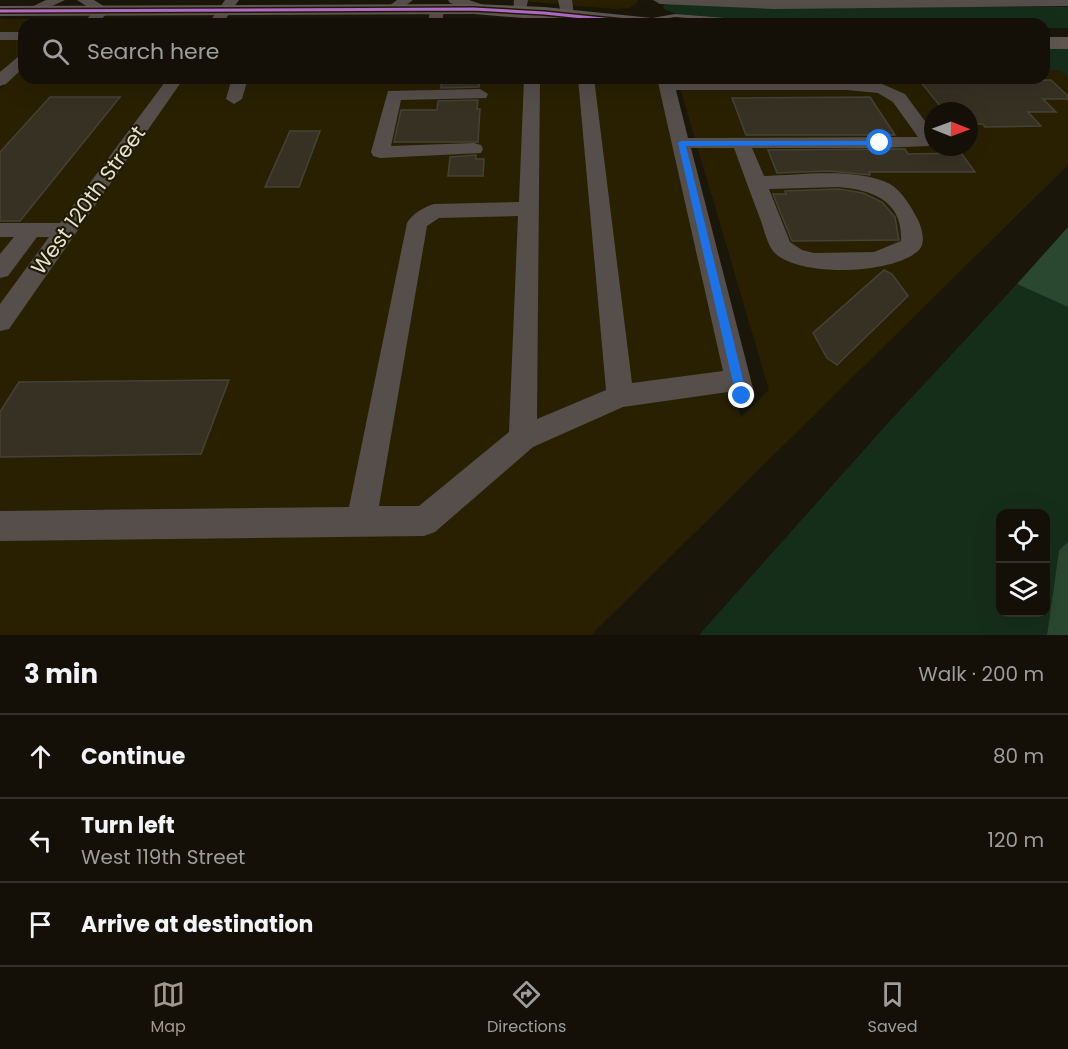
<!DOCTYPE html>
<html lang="en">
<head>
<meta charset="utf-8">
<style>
  body { margin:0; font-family:Poppins,sans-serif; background:#1d1912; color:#f1f3f6 }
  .controls { position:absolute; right:18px; bottom:18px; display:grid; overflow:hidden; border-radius:12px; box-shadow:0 6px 24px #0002 }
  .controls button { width:54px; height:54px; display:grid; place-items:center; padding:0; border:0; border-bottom:2px solid #333029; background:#141008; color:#f1f3f6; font:30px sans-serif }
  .compass { position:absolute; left:924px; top:102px; width:54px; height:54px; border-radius:50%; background:#141008; box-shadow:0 6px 24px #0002; rotate:91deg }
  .stop { position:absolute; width:18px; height:18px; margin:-14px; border:4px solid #1a73e8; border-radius:50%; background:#fff }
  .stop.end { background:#1a73e8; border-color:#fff; box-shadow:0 2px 6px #0008 }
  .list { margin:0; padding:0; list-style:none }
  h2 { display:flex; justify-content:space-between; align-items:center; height:78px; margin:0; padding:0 24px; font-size:26px }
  h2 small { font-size:20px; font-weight:400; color:#9d9d9c }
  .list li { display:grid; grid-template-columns:39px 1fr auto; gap:18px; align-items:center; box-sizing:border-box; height:84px; padding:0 24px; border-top:2px solid #333029 }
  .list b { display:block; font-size:22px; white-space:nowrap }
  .list p { margin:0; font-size:20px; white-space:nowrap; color:#9d9d9c }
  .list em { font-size:20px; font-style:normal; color:#9d9d9c }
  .icon { flex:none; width:33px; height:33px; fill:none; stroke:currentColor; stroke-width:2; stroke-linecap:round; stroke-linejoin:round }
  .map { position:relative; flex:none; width:1068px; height:635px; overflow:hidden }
  .search { position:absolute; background:#141008; box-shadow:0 6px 24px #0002; left:18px; right:18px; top:18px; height:66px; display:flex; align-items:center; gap:15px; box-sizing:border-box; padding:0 21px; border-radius:18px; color:#9d9d9c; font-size:22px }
  .sheet { height:330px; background:#141008 }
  nav { display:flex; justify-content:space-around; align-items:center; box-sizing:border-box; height:84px; border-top:2px solid #333029; background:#141008; font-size:16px; color:#9d9d9c }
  nav a { display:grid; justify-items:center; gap:3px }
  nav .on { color:#9e998c }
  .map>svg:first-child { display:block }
  .built { fill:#292002; fill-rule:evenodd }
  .green { fill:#152e1a; fill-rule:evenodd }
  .forest { fill:#2a4830 }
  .building { fill:#363123; stroke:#454137; stroke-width:1.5 }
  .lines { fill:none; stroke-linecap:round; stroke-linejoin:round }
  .minor { fill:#554e4b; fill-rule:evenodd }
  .major { fill:#605752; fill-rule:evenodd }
  .bus-1-casing { stroke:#211a03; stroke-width:6 }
  .bus-1 { stroke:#b06ccc; stroke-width:3 }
  .route { fill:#1a73e8 }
  .labels { text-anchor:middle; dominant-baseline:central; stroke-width:4.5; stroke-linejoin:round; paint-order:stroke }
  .street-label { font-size:21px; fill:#e5e0d2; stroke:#211a03 }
</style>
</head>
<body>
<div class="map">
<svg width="1068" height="635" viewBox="0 0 1068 635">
  <rect width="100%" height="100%" fill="#1a160a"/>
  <g class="built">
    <path d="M509,0h129l-2,4 -7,4 -15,1z"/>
    <path d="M0,19l410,1 113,4h-499v40l-24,23z"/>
    <path d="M24,66v12h633l84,339 28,-27 -92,-312 11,4 13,-1 6,-3h337v-8h15l9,7v88l-477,470h-591v-546zM933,111h36v36h-36z"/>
  </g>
  <g class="green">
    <path d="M670,3l139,4h259v21h-24v-4c-103,0 -207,2 -310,-5 -22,-2 -52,1 -71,-11l1,-3z"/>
    <path d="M1068,48v29l-9,-7h-15v-21z"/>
    <path d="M1017,284l51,23v235l-9,8 -12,85h-348l189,-212zM1000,514h46v98h-46z"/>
  </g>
  <g class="forest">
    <path d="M1068,227v80l-51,-23z"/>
    <path d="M1068,542v93h-21l12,-85z"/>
  </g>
  <g class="building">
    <path d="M442,78h38l-1,9 -38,1z"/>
    <path d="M1051,80l17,16v3h-25l13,13h-28l13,14 -56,1 -2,-3h-14v-13h-25l-24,-30z"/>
    <path d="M50,97h70l-100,124h-20v-69z"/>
    <path d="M870,97l25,38h-149l-14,-37z"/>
    <path d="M478,100l-1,9h3l-2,33h-84l7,-32h36l1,-9z"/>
    <path d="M290,131h30l-21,56h-34z"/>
    <path d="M905,149l3,5 53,-1 14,19h-106l1,3 -42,-4 -51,2 -9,-23z"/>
    <path d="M476,155v4h8l-1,17h-35l2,-19z"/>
    <path d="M839,189l24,4 19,9 13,15 4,23 -107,1 -19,-47h13l-1,-3z"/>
    <path d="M884,270l8,4 16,22 -71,69 -10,-7 -14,-25z"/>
    <path d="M229,380l-28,74 -201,3v-45l19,-30z"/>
  </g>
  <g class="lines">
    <g class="minor">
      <path d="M46,0h19l-30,14 -5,1 -7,-4z"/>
      <path d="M77,0h17l16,10 -13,14h-15l12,-13z"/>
      <path d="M225,0h14l-17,24h-14z"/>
      <path d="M397,0h16l-16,12h-10l-2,-3z"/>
      <path d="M448,0h21l21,7 2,3 -7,4 -35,-11z"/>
      <path d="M514,0h14l-3,15h-10l-2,-3z"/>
      <path d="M558,0h14l2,15 -2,3h-10z"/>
      <path d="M653,0h415v6l-294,3 -114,-5z"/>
      <path d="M437,5l7,4 -2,15h-14l2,-15z"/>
      <rect x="0" y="32" width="24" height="8"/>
      <path d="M24,54v13l-18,17 -6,2v-14l19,-16z"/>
      <path d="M168,78h16l-175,251 -9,2v-27l49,-67h-12l-29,39 -8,2v-24l14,-17h-14v-14h60z"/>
      <path d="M232,78h16l-6,21 -8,5 -8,-5z"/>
      <path d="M524,78h16l-3,341 69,-29 -28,-312h16l38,305 91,-12 -66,-293h16l1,2h173l35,4 23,10 28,38v11l-5,3 -48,2h-128l12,28c37,-1 92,-9 126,8 12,7 22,24 28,36 4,8 8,23 1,30 -25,25 -124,28 -146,1 -6,-8 -9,-21 -12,-30 -9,-24 -18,-48 -27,-73h-43l64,248 -4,8 -9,3 -9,-3 -5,-12 -105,15 -90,40 -98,85 -11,4 -424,5v-30l349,-4 58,-284c5,-9 17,-16 27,-19l85,-2zM676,90h171l31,3 15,9 25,35 -230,1zM839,187c34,3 64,14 62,54l-27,11 -60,1 -12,-3 -12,-8 -21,-53zM518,216l-9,216 -90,74h-40l48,-280 12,-8z"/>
      <path d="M480,89l8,5 -2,4 -85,2 -10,46 83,-3 7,2 2,4 -2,4 -101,5 -7,-2 -2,-4 17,-61z"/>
    </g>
    <g class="major">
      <path d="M473,4l71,3 108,11 23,-4 50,4 7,2 2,4h-136l-125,-10 -473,2v-10z"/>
      <rect x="1044" y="37" width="24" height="12"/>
    </g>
    <defs>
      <path id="bus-1" d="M0,11l473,-2 71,4 108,11 23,-4 50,4"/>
    </defs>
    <use href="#bus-1" class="bus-1-casing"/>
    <use href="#bus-1" class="bus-1"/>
  </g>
  <path class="route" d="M681,141h199l3,2 -3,2 -194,1 61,250 -5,5 -6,-5 -58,-253z"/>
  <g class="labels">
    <g class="street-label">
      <text transform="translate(88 200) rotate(-54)">West 120th Street</text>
    </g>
  </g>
</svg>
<div class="controls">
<button><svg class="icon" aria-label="locate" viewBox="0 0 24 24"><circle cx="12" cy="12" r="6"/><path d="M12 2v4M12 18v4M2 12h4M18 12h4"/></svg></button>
<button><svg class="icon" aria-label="layers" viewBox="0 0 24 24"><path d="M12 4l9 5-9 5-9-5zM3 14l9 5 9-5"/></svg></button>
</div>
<svg class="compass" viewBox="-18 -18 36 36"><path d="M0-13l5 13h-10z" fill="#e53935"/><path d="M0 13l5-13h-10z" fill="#9d9d9c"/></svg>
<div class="stop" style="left:880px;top:143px"></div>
<div class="stop end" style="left:742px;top:396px"></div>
<div class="search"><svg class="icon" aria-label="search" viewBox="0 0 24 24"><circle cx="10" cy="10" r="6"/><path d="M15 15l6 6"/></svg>Search here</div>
</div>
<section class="sheet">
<h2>3 min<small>Walk · 200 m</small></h2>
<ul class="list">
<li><svg class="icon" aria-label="ahead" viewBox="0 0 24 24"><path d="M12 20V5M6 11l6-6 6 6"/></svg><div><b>Continue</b></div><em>80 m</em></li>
<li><svg class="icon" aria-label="left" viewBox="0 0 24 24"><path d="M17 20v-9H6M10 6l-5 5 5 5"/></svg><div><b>Turn left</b><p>West 119th Street</p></div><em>120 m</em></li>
<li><svg class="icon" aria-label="arrive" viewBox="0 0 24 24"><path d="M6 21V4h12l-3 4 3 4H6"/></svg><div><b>Arrive at destination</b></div></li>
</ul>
</section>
<nav>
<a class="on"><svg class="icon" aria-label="map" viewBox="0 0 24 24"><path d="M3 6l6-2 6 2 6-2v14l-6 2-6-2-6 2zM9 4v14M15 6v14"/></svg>Map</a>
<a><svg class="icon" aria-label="directions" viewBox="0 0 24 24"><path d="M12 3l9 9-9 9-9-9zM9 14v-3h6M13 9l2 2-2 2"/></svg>Directions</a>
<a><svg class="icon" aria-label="saved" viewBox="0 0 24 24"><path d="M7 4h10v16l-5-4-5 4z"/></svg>Saved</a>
</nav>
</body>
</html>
